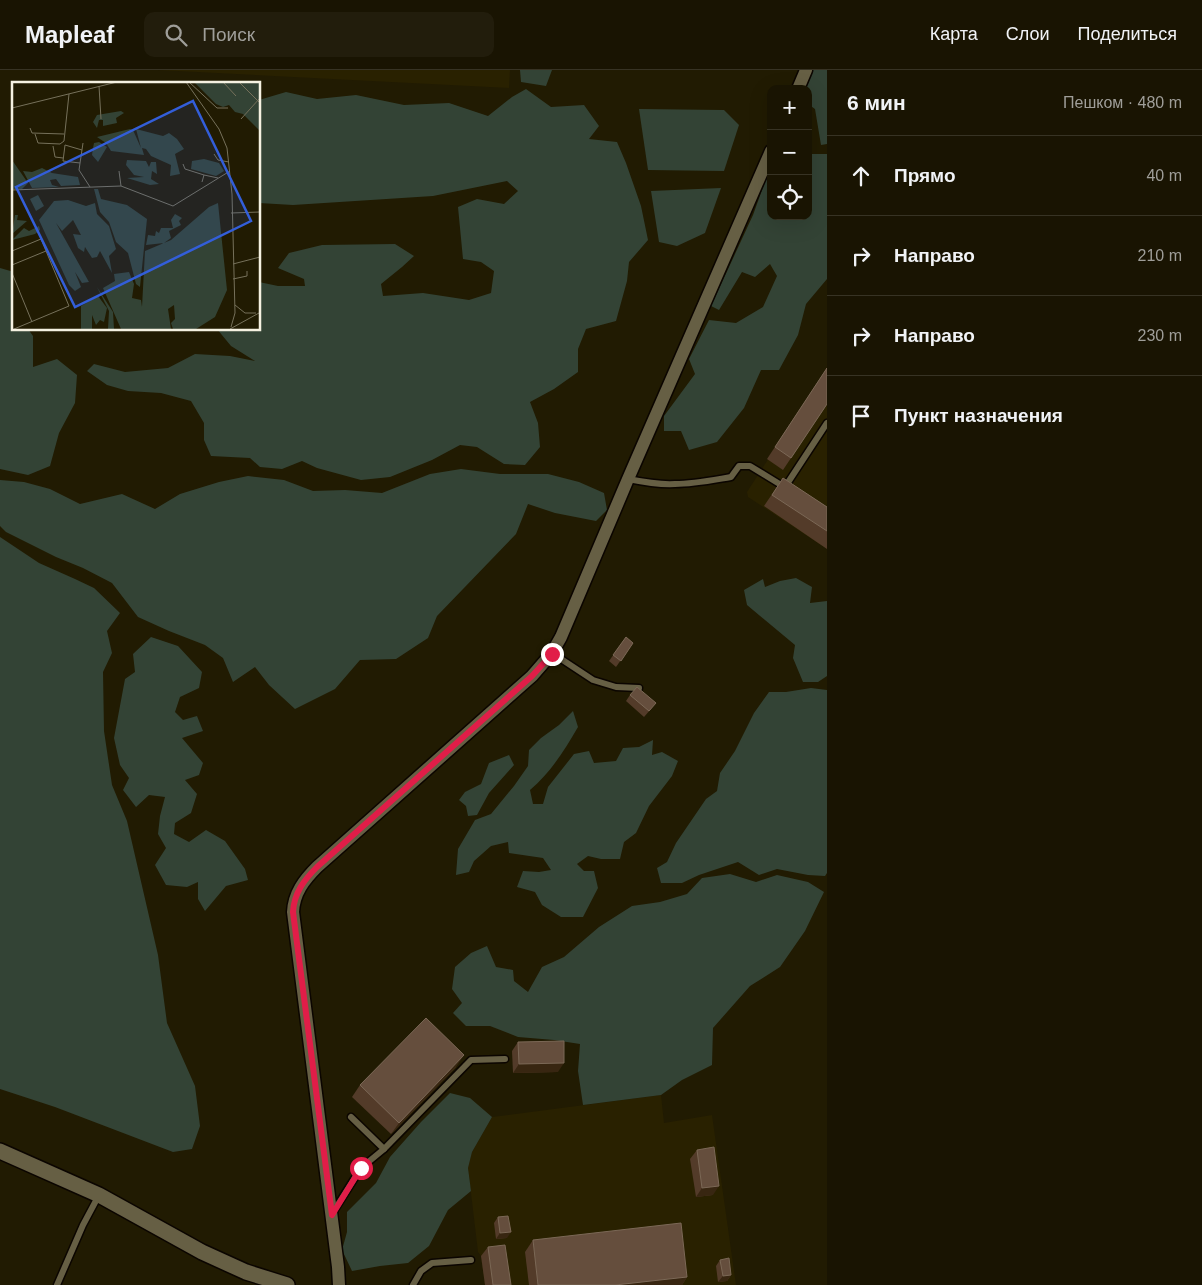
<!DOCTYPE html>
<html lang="ru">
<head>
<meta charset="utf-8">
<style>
  body { margin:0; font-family:Helvetica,sans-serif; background:#221d0c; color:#f1f3f6 }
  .controls { position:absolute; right:15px; top:15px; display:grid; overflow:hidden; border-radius:10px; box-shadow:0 5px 20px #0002 }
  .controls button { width:45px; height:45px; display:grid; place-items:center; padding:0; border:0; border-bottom:1px solid #373324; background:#191402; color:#f1f3f6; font:25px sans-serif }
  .stop { position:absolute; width:15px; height:15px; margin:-11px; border:4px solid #e11d48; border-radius:50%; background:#fff }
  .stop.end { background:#e11d48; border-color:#fff; box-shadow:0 1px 5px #0008 }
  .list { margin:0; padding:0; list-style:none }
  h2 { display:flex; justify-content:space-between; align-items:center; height:65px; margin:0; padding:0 20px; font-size:21px }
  h2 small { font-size:16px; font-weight:400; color:#9f9e99 }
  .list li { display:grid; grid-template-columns:32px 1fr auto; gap:15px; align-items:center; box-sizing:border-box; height:80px; padding:0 20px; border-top:1px solid #373324 }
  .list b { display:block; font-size:19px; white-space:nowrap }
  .list em { font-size:16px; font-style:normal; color:#9f9e99 }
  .icon { flex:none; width:28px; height:28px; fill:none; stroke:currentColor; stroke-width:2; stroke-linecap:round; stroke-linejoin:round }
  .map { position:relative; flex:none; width:827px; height:1215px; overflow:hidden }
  header { display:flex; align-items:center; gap:30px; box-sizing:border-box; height:70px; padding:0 25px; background:#191402; border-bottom:1px solid #373324 }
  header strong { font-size:24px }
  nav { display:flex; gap:28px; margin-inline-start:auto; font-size:18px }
  .search { width:350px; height:45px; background:#221d0c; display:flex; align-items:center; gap:12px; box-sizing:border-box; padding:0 18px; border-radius:10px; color:#9f9e99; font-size:19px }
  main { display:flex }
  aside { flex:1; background:#191402 }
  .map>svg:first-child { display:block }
  .built { fill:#292100 }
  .green { fill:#334335 }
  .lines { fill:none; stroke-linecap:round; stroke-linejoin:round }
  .service-casing { stroke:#0b0500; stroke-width:9 }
  .minor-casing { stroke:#0b0500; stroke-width:15 }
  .tertiary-casing { stroke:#0b0500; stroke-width:18 }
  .service { stroke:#665f44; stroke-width:6 }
  .minor { stroke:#665f44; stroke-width:12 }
  .tertiary { stroke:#665f44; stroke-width:15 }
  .wall { fill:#533b29 }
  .shaded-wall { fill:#382611 }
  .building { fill:#654e3d; stroke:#7b6856 }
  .route { stroke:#e11d48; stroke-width:6 }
  .inset-road { fill:none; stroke:#76715b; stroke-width:1 }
  .view { fill:#335ed9; fill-opacity:0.15; stroke:#335ed9; stroke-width:2.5 }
  .inset-edge { fill:none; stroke:#f5f1e1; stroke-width:2.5 }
</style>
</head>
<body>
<header>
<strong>Mapleaf</strong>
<div class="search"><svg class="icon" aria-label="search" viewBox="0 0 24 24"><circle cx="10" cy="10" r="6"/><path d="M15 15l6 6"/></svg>Поиск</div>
<nav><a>Карта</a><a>Слои</a><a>Поделиться</a></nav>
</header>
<main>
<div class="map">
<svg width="827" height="1215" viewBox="0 0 827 1215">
  <rect width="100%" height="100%" fill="#211b02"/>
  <g class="built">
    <path d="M158,0h352l-1,18z"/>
    <path d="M827,298v181l-79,-52 -1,-5z"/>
    <path d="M661,1025l3,28 48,-8 24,170h-251l-4,-29 -3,-4 -10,-84 4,-16 20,-35z"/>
  </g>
  <g class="green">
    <path d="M520,0h32l-6,16 -25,-4z"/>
    <path d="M812,0h15v74l-6,1 -6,-36 -7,-5v-15h-4z"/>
    <path d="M526,19l25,18 33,-2 15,21 -10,13 28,3 9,21 15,43 7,34 -19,22 -2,19 -11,40 -30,8 -8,20v23l-24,17 -24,13 8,21 2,24 -15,18 -21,-1 -27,-17 -17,-2 -28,15 -42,17 -29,3 -44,-12 -15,-7 -20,8 -22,-2 -10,-9 -39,-2 -7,-16v-17l-13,-22 -30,-8 -33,-2 -21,-6 -20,-14 7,-7 31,8 43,-4 27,-14 35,2 25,5 -24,-15 -14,-17h42v-47l19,4h27l-1,-7 -26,-11 11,-15 33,-8 73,-1 19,12 -12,11 -21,17 2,12 40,-3 46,7 22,-7 3,-22 -13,-9 -18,-3 -5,-52 19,-8 27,5 14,-13 -11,-10 -74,15 -140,9 -34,-2v-103l27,-8 31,7 39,-4 48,10 45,-2 39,13 24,-19z"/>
    <path d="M639,39l85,1 15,15 -15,46 -76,-1z"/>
    <path d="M808,84h19v125l-21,25 -8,31 -19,35h-18l-17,38 -27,34 -28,8 -8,-19h-17v-15l31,-42 -6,-15 20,-39 27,3 27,-16 14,-31 -7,-12 -15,13 -13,-5 -23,38 -8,-4 42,-91 13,-36 5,1v36h37z"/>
    <path d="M721,118l-16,45 -28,13 -18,-4 -8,-51z"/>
    <path d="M0,198l14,4v57h14l5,7v31l24,-8 20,16 -2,28 -16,30 -9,33 -22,9 -28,-6z"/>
    <path d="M461,399l39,5h48l31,8 25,11 3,17 -11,11 -41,-8 -27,-9 -12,30 -79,82 -9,22 -32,21 -36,1 -25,29 -40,20 -26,-24 -14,-18 -22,15 -10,-24 -18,-13 -36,-14 -31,-14 -26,-34 -29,-15 -27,-11 -50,-25 -6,-6v-46l24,2 26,7 30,15 42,-10 33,15 25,-15 39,-12 29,-6 36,4 29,11 32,-1 37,3 48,-19z"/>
    <path d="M0,467l39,26 36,16 19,9 26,25 -13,18 5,22 -9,19 1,59 8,54 15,36 31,134 9,68 28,63 5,40 -8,23 -19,3 -118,-45 -55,-18z"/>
    <path d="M796,508l16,9 -2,16 17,-2v75l-9,6h-15l-10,-24 2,-13 -48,-40 -3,-15 19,-11 2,8 15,-6z"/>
    <path d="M151,567l27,9 24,26 -3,16 -19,9 -5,15 8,8 14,-4 6,15 -21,7 21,25 -4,12 -14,5 12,14 -6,19 -16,10 -1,11 15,8 17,-12 19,11 20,28 3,11 -22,6 -21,25 -7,-12v-17l-11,5 -21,-2 -11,-20 11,-17 -8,-14 2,-18 5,-19 -16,-2 -13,12 -13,-17 6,-12 -9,-13 -6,-27 11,-59 10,-7 -2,-18z"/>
    <path d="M811,618l16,2v183l-2,3 -17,-1 -31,-6 -18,6 -21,-13 -39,13 -17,8h-21l-4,-15 10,-6 9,-19 30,-44 11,-8 3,-18 15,-22 19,-38 15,-21h17z"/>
    <path d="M573,641l5,16c-14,24 -27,45 -48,63l3,14h10l5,-17 26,-33 15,-3 5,12 22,-2 7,-13 16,-1 14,-7 -1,15 10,-3 16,9 -6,15 -23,30 -13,27 -12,9 -4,17h-19l-13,-3 -11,8 7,7h10l4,17 -15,29h-22l-19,-12 -7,-13 -18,-5 6,-16 16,1 12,-2 -8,-12 -34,-5 -1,-11 -17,4 -17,15 -5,11 -13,3 2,-26 17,-29 16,-6 23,-28 14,-20 1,-16 12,-12 18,-13z"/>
    <path d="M509,685l5,10 -25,28 -12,22 -9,1 -2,-10 -7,-6 6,-8 16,-8 8,-21z"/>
    <path d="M730,804l26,8 21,-7 31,7 16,10 -19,39 -25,36 -30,19 -37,42 -1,37 -30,15 -21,15 -78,10 -5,-34 2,-27 -26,-4 -36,-3 -28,-11h-24l-13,-13 9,-10 -10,-14 3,-22 16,-14 16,-7 9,21 17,3 1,11 14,11 14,-25 22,-10 35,-30 33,-21 28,-4 27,-8 15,-16z"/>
    <path d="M450,1023l20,5 22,19 -20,35 -4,16 3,23 -23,19 -19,36 -21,17 -28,3 -28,5 -10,-21 5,-18v-20l29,-29 14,-26 31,-35z"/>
  </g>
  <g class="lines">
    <defs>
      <g id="service">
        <path d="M628,409c15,3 31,6 47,5 19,0 38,-4 56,-7l8,-11h11l36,22"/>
        <path d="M785,417l42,-64"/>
        <path d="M552,583l41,27 23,7 23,1"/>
        <path d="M384,1079l87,-89 34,-1"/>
        <path d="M332,1144l29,-46 23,-19 -33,-32"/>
        <path d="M57,1215l26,-60 16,-30"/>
        <path d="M413,1215l8,-14 11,-8 39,-3"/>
      </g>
      <g id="minor">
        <path d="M798,19l8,-19"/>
        <path d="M339,1215l-1,-18 -45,-355c1,-19 11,-32 24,-45l215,-191 20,-23 9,-16 67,-158 143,-328"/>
      </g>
      <path id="tertiary" d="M0,1081l99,44 103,57 44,20 41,13"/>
    </defs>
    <use href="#service" class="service-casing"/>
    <use href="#minor" class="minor-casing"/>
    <use href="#tertiary" class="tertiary-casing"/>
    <use href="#service" class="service"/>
    <use href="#minor" class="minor"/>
    <use href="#tertiary" class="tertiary"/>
  </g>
  <g class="wall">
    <path d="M827,298v36l-44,66 -16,-11z"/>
    <path d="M783,408l44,29v42l-63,-43z"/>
    <path d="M626,567l7,6 -17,24 -7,-6z"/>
    <path d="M630,625l21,14 -7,8 -18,-16z"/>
    <path d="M518,972l40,30 -45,1 -1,-22z"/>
    <path d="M456,997l-65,67 -39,-37 8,-12z"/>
    <path d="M697,1080l16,45 -17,2 -6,-38z"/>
    <path d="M498,1147l9,21 -11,1 -2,-16z"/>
    <path d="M533,1170l154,37 -5,8h-153l-4,-33z"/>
    <path d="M488,1177l23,38h-26l-4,-29z"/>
    <path d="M720,1190l11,15 -4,6 -9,1 -2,-16z"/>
  </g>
  <g class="shaded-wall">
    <path d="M464,985l-8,12 -65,67 8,-11z"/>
    <path d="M564,993l-6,9 -45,1 6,-9z"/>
    <path d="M719,1116l-6,9 -17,2 6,-9z"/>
    <path d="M511,1162l-4,6 -11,1 4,-6z"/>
    <path d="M731,1205l-4,6 -9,1 5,-6z"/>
    <path d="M687,1207l-5,8h-67z"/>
  </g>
  <g class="building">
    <path d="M827,298v36l-36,54 -16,-11z"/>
    <path d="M783,408l44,29v24l-55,-36z"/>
    <path d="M626,567l7,6 -12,18 -8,-6z"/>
    <path d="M637,617l19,16 -7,8 -19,-16z"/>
    <path d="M426,948l38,37 -65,68 -39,-38z"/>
    <path d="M564,971v22l-45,1 -1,-22z"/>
    <path d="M714,1077l5,39 -17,2 -5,-38z"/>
    <path d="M508,1146l3,16 -11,1 -2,-16z"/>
    <path d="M681,1153l6,54 -72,8h-77l-5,-45z"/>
    <path d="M505,1175l6,40h-18l-5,-38z"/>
    <path d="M729,1188l2,17 -8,1 -3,-16z"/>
  </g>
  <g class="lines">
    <path class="route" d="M361,1098l-29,47 -39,-303c1,-19 11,-32 24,-45l215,-191 20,-22"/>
  </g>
  <g transform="translate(12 12)">
    <rect width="248" height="248" fill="#211b02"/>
    <path d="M182,0h65v48l-16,-16 -8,-2 -6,-7 -6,2 -7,-3zM109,29l3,2 -8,5 1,5 -14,3v-6h-4l-2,8 -4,-6 4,-7zM118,47l3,1 8,18 -5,-19 27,7 6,-3 8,6 7,10 -9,5 5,20 -10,2 1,-11 -20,-9 -5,-7 -4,-1 2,7 -33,-4 -5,-8 -9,-6zM87,60l8,5 -9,15 -6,-7 1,-7 1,-5zM192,77l15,4 5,8 -8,5 -25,-7 1,-8zM0,78l16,23 -6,6h-10zM115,78l19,1 3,6 2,-5h5l1,12 -5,-3 -1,8 8,5 -9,1 -23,-7 17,-1 -10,-2 -8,-10zM30,86l10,5 26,4 2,8 -19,1 -5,-7 -6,1 2,5 7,2 -27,1 -9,-17 9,1zM82,107h4l3,10 26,6 20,14 -7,68 -4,-3 -8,-31 -12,-11 -7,-20 -9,-10zM26,113l6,11 -8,5 -6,-12zM56,118l18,6 9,-3 2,11 12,12 7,23 -7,7 3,17 -12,-22 -3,6 -5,1 -7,-11 -1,5 -6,-4 -5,-14 8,1 -8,-15 -11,11 -6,-8 33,59 -7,1 -7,-11 6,15 -6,4 -6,-6 -30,-65 15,-19zM206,121l9,87 -12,27 -19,12h-23l-2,-6 4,-4 -1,-14 -6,4 3,20h-50l-18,-41 12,-7 -1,-7 15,-2 5,12 -2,14 9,2 1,7 3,-56 26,-11 38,-33zM163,132l7,4 -3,3 2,4 -12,6 2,7 -7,5 -18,2 2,-10 7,1 1,-5 3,2 2,-5h12l-2,-8zM3,133h3l-1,5 10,1 -15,13zM27,144l1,4 -5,4 -23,6 12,-12 5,3zM85,205l16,25 1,17h-6l1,-18zM86,214l9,12 -3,14 -4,-2 -4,5 -4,-10v14h-11v-23z" fill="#334335"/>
    <path class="inset-road" d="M174,0l33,47 8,19 5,46 3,119 -4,14M177,0l28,26h11M211,0l13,14M227,0l21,21M87,4l2,33M0,26l105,-26M229,37l19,-21M18,46l2,5 32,1M23,52l3,9 22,1 4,-3 5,-47M71,61l-4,27 11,17M41,64l2,11 8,1M202,72l4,6 11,2M68,81l-17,-2 2,-16 17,5M171,82l2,5 19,6M107,89l2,15M190,100l2,-7 14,3M0,108l109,-4 52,20 57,-35M219,131l29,-1M0,169l29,-12 28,67 -55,23M221,182l27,-7M0,183l34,-14M0,191l20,49M221,197l14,-3v-5M223,223l10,8h11M218,247l29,-16"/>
    <path class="view" d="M181,19l58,120 -176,86 -59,-120z"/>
    <rect width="248" height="248" class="inset-edge"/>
  </g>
</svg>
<div class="controls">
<button>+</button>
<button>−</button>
<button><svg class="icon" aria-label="locate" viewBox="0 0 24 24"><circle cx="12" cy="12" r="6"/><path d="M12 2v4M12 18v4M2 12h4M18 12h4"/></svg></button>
</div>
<div class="stop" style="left:361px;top:1098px"></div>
<div class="stop end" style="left:552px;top:584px"></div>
</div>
<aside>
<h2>6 мин<small>Пешком · 480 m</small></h2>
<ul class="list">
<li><svg class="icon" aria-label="ahead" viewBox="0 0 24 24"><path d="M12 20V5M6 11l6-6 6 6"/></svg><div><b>Прямо</b></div><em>40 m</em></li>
<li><svg class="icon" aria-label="right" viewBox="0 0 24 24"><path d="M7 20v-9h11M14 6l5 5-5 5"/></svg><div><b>Направо</b></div><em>210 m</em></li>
<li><svg class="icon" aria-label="right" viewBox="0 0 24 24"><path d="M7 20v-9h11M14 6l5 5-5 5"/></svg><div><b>Направо</b></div><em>230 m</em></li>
<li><svg class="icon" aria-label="arrive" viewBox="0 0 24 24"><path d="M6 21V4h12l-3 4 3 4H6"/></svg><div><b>Пункт назначения</b></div></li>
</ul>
</aside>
</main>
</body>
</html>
